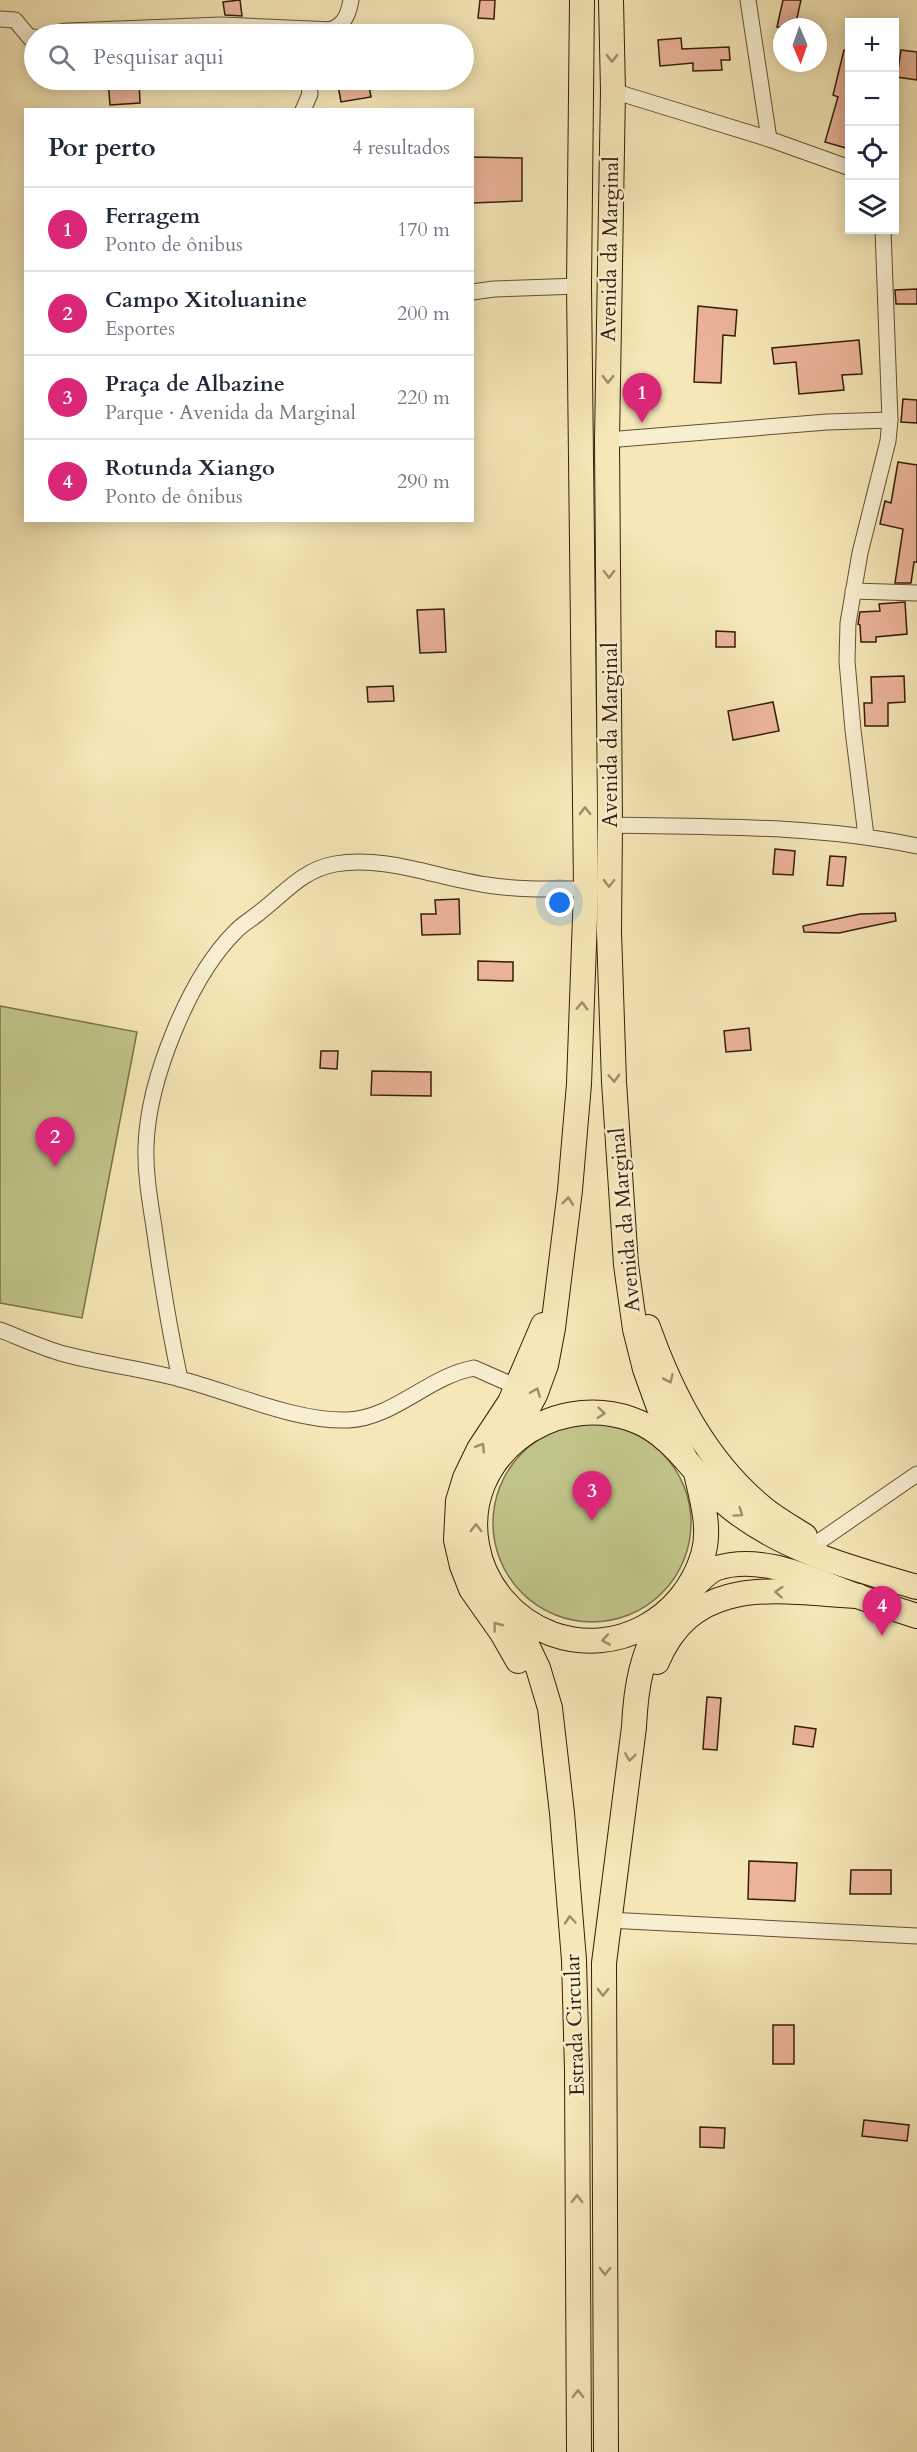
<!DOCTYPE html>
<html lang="pt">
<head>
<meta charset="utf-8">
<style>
  body { margin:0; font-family:Cardo,serif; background:#f2f2f3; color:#1f2937 }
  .controls { position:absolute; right:18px; top:18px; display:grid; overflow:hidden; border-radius:0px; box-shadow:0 3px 15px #0003 }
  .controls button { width:54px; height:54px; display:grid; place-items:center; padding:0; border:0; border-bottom:2px solid #e0e1e3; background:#fff; color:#1f2937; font:30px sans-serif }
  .compass { position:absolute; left:773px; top:18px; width:54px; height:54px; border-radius:50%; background:#fff; box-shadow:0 3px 15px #0003; rotate:178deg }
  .you { position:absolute; left:560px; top:903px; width:21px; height:21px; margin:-15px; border:4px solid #fff; border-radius:50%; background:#1a73e8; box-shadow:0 0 0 9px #1a73e833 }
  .badge { display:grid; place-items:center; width:39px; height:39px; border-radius:50%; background:#db2777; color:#fff; font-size:20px; font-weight:700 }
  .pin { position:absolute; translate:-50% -50px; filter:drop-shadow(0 2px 3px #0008) }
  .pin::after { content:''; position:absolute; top:32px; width:21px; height:18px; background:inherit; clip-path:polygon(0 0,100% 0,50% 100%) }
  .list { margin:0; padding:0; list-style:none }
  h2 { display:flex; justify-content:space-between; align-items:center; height:78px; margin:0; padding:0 24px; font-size:26px }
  h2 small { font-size:20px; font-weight:400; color:#747a83 }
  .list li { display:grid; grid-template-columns:39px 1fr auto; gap:18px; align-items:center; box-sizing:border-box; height:84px; padding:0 24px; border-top:2px solid #e0e1e3 }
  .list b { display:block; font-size:22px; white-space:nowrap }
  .list p { margin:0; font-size:20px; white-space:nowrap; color:#747a83 }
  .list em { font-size:20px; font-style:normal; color:#747a83 }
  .icon { flex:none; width:33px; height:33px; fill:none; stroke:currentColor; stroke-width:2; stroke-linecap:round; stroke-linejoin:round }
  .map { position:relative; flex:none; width:917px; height:2452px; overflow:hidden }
  .search { position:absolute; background:#fff; box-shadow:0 3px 15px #0003; left:24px; top:24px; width:450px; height:66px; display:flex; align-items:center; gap:15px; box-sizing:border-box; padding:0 21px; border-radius:33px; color:#747a83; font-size:22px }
  .panel { position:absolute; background:#fff; box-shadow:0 3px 15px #0003; left:24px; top:108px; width:450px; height:414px; border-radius:0px }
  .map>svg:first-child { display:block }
  .green { fill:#c1c48a; stroke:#7b7149; stroke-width:1.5 }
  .building { fill:#ecb599; stroke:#351e08; stroke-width:1.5 }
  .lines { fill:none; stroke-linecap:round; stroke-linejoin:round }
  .minor-casing { stroke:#655034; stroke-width:17 }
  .primary-casing { stroke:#351e08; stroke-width:26 }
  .minor { stroke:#f8efd0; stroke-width:15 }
  .primary { stroke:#f5e7b7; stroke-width:24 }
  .oneway { stroke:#9f8d68 }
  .labels { text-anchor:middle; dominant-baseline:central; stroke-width:5; stroke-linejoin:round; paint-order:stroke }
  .street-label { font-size:21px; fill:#351e08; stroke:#f8efd0 }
</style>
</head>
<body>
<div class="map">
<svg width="917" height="2452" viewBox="0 0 917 2452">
  <rect width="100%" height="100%" fill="#f5e7b7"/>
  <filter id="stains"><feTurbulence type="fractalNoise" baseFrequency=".00333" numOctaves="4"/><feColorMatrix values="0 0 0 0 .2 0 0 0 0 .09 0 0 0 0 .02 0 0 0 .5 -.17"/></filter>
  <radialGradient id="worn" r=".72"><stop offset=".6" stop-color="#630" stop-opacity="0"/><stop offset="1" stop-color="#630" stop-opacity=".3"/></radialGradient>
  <g class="green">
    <path d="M0,1006l137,26 -55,286 -82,-15z"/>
    <circle cx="592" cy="1523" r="99"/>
  </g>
  <g class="building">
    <path d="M240,0l2,16 -17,-1 -2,-13z"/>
    <path d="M480,0h15l-1,19 -16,-1z"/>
    <path d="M783,0h18l-6,27h-18z"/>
    <path d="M681,38l1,11 47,-2 1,13h-9l1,10 -29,1v-8l-33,3 -2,-26z"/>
    <path d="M844,50h5v84l-3,14 -21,-6 13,-45 -5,-2z"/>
    <path d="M901,50l16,2v28l-20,-3z"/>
    <path d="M108,80h31l1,23 -30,2z"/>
    <path d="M337,80h31l3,17 -30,5z"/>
    <path d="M472,157l50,1v43l-50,2z"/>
    <path d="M917,289v15h-21l-1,-14z"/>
    <path d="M698,306l39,4 -2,26 -12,-1 -2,48 -27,-1z"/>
    <path d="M859,340l3,34 -20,1 2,15 -45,4 -3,-32 -22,2 -2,-16z"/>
    <path d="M903,399l14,1v23l-16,-1z"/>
    <path d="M898,462l19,3v97h-3l-3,21h-16l8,-54 -23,-5 5,-23 6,2z"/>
    <path d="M905,602l2,32 -31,3v5h-15l-1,-17 -2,-1 2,-12 20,-1 -1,-7z"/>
    <path d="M444,609l2,43 -26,1 -3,-43z"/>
    <path d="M716,631l19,1v15h-19z"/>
    <path d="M904,676l1,26 -17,1v23h-23l-1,-23h8l-1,-26z"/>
    <path d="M393,686l1,15 -26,1 -1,-15z"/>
    <path d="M773,702l6,29 -46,9 -5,-29z"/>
    <path d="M775,849l20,2 -2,24 -20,-1z"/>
    <path d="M830,856l16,1 -3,29 -16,-1z"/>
    <path d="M459,899l1,35 -38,1 -1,-21h15l-1,-14z"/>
    <path d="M895,913l1,8 -34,7 -23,5 -35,-1 -1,-6 57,-12z"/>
    <path d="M478,961l35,1v19l-35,-1z"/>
    <path d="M749,1028l2,22 -25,2 -2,-21z"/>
    <path d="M321,1051h17l-1,18 -17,-1z"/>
    <path d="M372,1071l59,1v24l-60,-1z"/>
    <path d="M707,1697l14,1 -4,52 -14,-1z"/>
    <path d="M795,1726l21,3 -3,18 -20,-3z"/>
    <path d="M749,1861l48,2 -2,38 -47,-2z"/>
    <path d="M851,1870h40v24h-41z"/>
    <rect x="773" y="2025" width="21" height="39"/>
    <path d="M864,2120l45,5 -2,16 -45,-5z"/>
    <path d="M700,2127l25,1 -1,20 -24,-1z"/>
  </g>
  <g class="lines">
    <defs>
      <g id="minor">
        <path d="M748,0l21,139"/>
        <path d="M0,19l15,1 15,18 4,-1"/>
        <path d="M326,31c17,-4 22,-14 25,-31"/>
        <path d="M49,34l19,-3 153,-6 112,5"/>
        <path d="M613,91l156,48 81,29"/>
        <path d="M303,110l7,-16 -2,-14"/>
        <path d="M472,292l22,-3 85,-3"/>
        <path d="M607,440l220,-18 63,-2"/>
        <path d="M853,591l64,2"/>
        <path d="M610,825c103,2 206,0 307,21"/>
        <path d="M866,836l-13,-106 -6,-69 1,-38 12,-70 28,-112 2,-21 -7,-190"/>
        <path d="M0,1330c21,8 42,18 64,24 38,10 78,15 116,25 51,13 116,43 168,41 46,-2 81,-44 126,-52l43,19"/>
        <path d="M180,1379c-11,-51 -19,-101 -26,-152 -4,-26 -9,-54 -8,-81 2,-66 43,-168 89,-214 7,-8 17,-13 25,-20 25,-19 42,-42 75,-48 50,-9 103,14 152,21 32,5 66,4 99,4"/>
        <path d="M817,1543l100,-69"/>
        <path d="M608,1920l309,16"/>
      </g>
      <g id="primary">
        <path d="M611,0l2,91 -6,349 3,385 -1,107 5,150 12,183 9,64 10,40 14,39 26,50"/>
        <path d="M648,1327c24,68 58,134 115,181 12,10 28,19 42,28"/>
        <path d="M509,1444l26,-49 11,-30 7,-37 17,-138 9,-106 7,-195 -7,-603 3,-286"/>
        <path d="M696,1473c6,27 15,55 7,82 -19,64 -87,102 -151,79 -38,-14 -68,-48 -75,-89 -16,-87 73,-154 154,-126 42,14 63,56 94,84 53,46 126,65 192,84"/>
        <path d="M692,1588c7,-6 16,-17 25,-20 48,-15 99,14 143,29 19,7 38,13 57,19"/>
        <path d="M511,1612l27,56 12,40 12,105 12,147 3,110 2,382"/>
        <path d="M518,1661l-16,-28 -31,-44 -9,-23 -6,-26 2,-39 7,-23 14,-29 31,-47 33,-77"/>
        <path d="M657,1662c38,-90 122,-70 201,-66"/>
        <path d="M606,2452l-2,-489 30,-236c2,-44 8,-68 26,-108"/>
      </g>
    </defs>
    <use href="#minor" class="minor-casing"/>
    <use href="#primary" class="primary-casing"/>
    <use href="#minor" class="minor"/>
    <use href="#primary" class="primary"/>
  </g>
  <defs><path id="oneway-chevron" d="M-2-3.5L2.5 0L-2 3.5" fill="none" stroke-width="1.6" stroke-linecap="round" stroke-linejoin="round" transform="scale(1.5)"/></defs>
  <g class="oneway">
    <use href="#oneway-chevron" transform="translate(612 58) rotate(89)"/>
    <use href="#oneway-chevron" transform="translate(608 379) rotate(91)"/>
    <use href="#oneway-chevron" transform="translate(609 574) rotate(89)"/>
    <use href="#oneway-chevron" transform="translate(585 811) rotate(-91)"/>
    <use href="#oneway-chevron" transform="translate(609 883) rotate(91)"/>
    <use href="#oneway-chevron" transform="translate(582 1006) rotate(-88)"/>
    <use href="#oneway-chevron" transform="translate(614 1078) rotate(87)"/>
    <use href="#oneway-chevron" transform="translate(568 1201) rotate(-83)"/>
    <use href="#oneway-chevron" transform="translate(669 1379) rotate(66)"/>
    <use href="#oneway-chevron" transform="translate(536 1392) rotate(-68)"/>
    <use href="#oneway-chevron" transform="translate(601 1413) rotate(5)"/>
    <use href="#oneway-chevron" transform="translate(481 1447) rotate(-58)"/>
    <use href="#oneway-chevron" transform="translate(739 1513) rotate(35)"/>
    <use href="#oneway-chevron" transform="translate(476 1528) rotate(-90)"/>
    <use href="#oneway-chevron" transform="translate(779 1592) rotate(-176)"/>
    <use href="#oneway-chevron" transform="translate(497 1626) rotate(-127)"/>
    <use href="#oneway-chevron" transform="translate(606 1640) rotate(170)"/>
    <use href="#oneway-chevron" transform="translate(630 1757) rotate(98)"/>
    <use href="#oneway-chevron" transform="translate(570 1920) rotate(-95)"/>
    <use href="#oneway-chevron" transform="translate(603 1992) rotate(91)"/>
    <use href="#oneway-chevron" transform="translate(577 2199) rotate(-90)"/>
    <use href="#oneway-chevron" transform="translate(605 2271) rotate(90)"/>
    <use href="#oneway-chevron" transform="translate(578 2394) rotate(-90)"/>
  </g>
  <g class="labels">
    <g class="street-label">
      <text transform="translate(610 249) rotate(-89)">Avenida da Marginal</text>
      <text transform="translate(610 735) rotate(-90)">Avenida da Marginal</text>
      <text transform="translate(625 1220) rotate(-95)">Avenida da Marginal</text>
      <text transform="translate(575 2025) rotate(-92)">Estrada Circular</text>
    </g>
  </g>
  <rect width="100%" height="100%" filter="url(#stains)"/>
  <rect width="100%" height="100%" fill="url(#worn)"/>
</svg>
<div class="controls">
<button>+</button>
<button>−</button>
<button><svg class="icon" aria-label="locate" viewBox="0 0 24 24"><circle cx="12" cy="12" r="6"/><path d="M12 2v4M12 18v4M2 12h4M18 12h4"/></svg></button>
<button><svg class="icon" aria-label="layers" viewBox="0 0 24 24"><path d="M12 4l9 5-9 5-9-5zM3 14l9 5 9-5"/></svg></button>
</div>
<svg class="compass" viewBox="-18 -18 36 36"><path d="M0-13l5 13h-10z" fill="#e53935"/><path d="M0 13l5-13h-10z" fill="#747a83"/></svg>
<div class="you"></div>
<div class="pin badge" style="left:642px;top:423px">1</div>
<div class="pin badge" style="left:55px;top:1167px">2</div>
<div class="pin badge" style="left:592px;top:1521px">3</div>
<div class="pin badge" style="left:882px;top:1636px">4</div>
<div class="search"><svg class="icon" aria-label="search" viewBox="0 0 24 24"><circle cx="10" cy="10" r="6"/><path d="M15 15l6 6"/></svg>Pesquisar aqui</div>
<section class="panel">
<h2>Por perto<small>4 resultados</small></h2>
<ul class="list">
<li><span class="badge">1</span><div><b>Ferragem</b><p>Ponto de ônibus</p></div><em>170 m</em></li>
<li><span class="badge">2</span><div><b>Campo Xitoluanine</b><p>Esportes</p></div><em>200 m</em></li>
<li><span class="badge">3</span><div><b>Praça de Albazine</b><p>Parque · Avenida da Marginal</p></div><em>220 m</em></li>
<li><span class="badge">4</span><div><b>Rotunda Xiango</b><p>Ponto de ônibus</p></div><em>290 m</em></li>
</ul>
</section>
</div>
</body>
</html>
